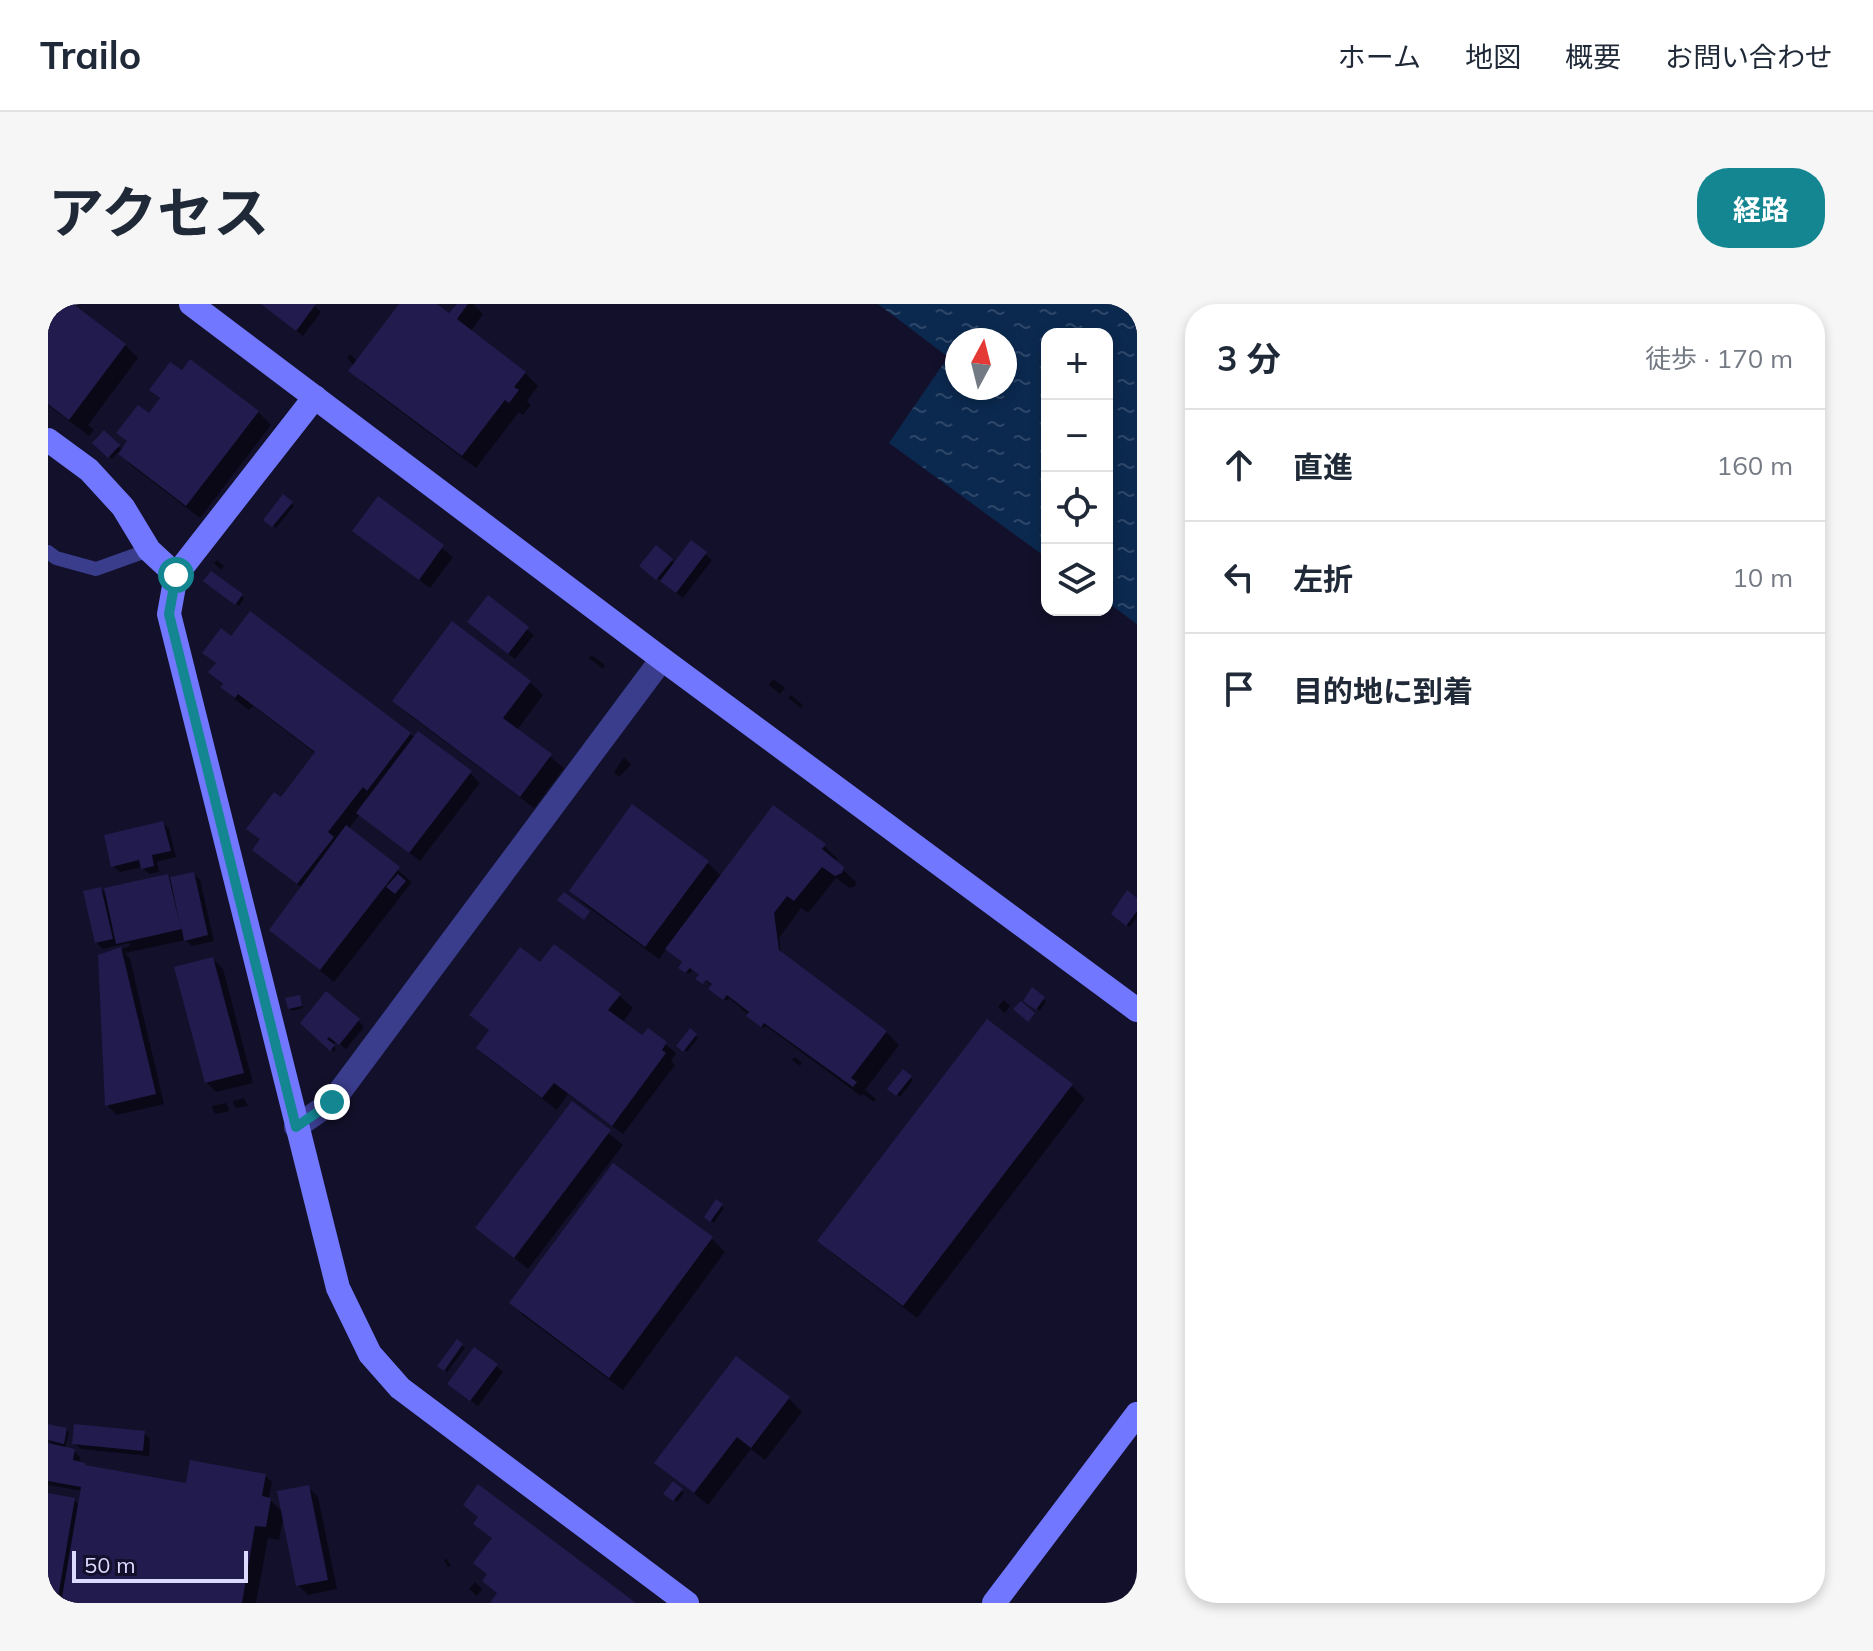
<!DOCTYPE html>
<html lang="ja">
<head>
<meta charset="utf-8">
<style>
  body { margin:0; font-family:Mulish,"Noto Sans JP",sans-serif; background:#f6f6f7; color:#1f2937 }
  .controls { position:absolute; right:24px; top:24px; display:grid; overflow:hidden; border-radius:16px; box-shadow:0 4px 12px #0003 }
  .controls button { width:72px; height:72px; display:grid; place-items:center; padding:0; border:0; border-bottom:2px solid #e0e1e3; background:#fff; color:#1f2937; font:40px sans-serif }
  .compass { position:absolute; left:897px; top:24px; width:72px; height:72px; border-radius:50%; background:#fff; box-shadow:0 4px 12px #0003; rotate:7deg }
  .scale { position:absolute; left:24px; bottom:20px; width:176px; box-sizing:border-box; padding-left:8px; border:4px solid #dcdaff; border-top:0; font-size:22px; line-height:28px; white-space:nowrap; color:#dcdaff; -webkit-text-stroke:6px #13102b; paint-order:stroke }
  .stop { position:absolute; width:24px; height:24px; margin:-18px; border:6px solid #148691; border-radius:50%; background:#fff }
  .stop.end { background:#148691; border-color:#fff; box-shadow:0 2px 8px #0008 }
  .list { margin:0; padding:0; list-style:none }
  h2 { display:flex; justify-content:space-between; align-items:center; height:104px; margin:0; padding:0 32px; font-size:34px }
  h2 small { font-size:26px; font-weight:400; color:#747a83 }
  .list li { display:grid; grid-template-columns:52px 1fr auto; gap:24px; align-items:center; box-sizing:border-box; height:112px; padding:0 32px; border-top:2px solid #e0e1e3 }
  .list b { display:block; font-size:30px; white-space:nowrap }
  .list em { font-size:26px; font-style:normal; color:#747a83 }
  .icon { flex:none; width:44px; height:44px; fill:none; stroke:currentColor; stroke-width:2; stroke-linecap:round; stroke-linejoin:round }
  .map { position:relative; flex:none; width:1089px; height:1299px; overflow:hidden; border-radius:32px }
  header { display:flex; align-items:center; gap:48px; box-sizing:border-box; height:112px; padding:0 40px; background:#fff; border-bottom:2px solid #e0e1e3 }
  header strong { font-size:38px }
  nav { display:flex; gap:44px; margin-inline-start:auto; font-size:28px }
  .intro { display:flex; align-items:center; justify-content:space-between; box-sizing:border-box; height:192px; padding:0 48px }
  h1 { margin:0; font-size:56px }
  .button { padding:20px 36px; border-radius:32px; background:#148691; color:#fff; font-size:28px; font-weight:700 }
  main { display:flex; gap:48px; padding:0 48px }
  aside { flex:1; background:#fff; border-radius:32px; box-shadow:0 4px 12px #0003 }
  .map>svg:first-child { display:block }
  .water { fill:url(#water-ripples); fill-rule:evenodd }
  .shadow { fill:#0007 }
  .building { fill:#221b4d }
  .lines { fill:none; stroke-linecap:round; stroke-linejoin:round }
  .lane { stroke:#3a3c8c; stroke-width:14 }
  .street { stroke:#3a3c8c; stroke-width:24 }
  .secondary { stroke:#7178ff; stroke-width:24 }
  .route { stroke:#148691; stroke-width:10 }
</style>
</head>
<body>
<header>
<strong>Trailo</strong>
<nav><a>ホーム</a><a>地図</a><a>概要</a><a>お問い合わせ</a></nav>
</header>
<div class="intro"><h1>アクセス</h1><a class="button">経路</a></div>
<main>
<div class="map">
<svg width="1089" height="1299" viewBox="0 0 1089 1299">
  <defs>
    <pattern id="water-ripples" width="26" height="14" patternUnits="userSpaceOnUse" patternTransform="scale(2)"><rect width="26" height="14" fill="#0b294f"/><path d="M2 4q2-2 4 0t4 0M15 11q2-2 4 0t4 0" fill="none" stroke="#2e4769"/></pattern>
  </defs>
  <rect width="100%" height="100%" fill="#13102b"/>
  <path class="water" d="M830,0h259v320l-30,-22v-268h-60v224l-158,-115 59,-86zM909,36h48v48h-48z"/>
  <g class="shadow">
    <path d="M0,0h21l56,41 13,13 -50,67 6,5 -5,6 -41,-31z"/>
    <path d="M216,0h49l8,8 -18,24z"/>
    <path d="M354,0h31l17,12 9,-12h14l10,10 -13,18 55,41 13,13 -11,15 4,4 -8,10 -4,-3 -43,56 -112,-84 -13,-14 3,-4 -7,-8 3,-4 8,8z"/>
    <path d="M104,86l106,22 13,13 -71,93 -67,-51 -15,-15 -6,7 -17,-16 9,-10 19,18 39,-51z"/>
    <path d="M235,193l11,9 -18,22 -11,-9z"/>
    <path d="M330,195l75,58 -23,31 -75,-57z"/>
    <path d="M644,239l20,17 -29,38 -41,-32 29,-6 4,4z"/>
    <path d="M169,256l7,6 -3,4 -7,-7z"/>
    <path d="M161,280l33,12 2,2 -5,8z"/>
    <path d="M440,294l46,37 -19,24 -39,-31z"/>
    <path d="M157,349l205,81 60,39 10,10 -60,78 -60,-47 -12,16 64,52 -78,100 -63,-52 31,-42 -47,-38 7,-9 -13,-13 32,-28 35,-46 -63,-48 -4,4 -13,-10 -25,-28 6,-8z"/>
    <path d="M543,351l14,10 -2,4 -14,-11z"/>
    <path d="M725,375l12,9 -5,6 -11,-9z"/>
    <path d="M482,378l13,13 -26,35 47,38 -30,40 -126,-94 -13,-13z"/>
    <path d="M743,391l12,10 -2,3 -13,-10z"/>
    <path d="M576,453l7,8 -12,12 -5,-5z"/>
    <path d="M115,519l6,6 7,28 -19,5 2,10 -10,2 -7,-7 -22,5 -7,-6z"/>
    <path d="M776,542l14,13 -3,3 21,20 -1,4 -5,2 -14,-10 -28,35 -7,-5 -22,30 2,16 105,78 13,13 -34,45 11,9 -2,3 -11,-8 -2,2 -95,-70 -2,2 -35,-30 -2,3 -14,-9v-6l-21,-16 -3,4 -6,-4v-6l-16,-16 -8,11 -75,-55 -13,-13 136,-29 15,15z"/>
    <path d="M146,570l6,6 14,61 -22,5 -6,-6 -61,13 5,6 34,145 -47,11 -10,-10 -7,-148 30,-11 -1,-3 -26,6 -7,-7 5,-53 7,7 60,-20 3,3z"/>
    <path d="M1089,596v17l-7,10 -14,-10z"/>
    <path d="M165,655l10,10 30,114 -37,9 -10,-10z"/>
    <path d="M493,660l78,31 14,13 -11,15 20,15 6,-8 28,23 -5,8 4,4 -52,69 -55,-40 -11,16 -65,-49 -14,-13z"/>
    <path d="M984,686l14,11 -6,10 -12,-8z"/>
    <path d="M251,693l4,11 -11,3 -3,-3z"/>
    <path d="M956,696l6,6 -5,7 -7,-6z"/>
    <path d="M310,716l6,7 -18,22 -10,-8 -3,4 3,4 -2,3 -25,-23z"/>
    <path d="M643,727l7,7 -11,14 -8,-6z"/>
    <path d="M747,753l7,6 -2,3 -8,-6z"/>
    <path d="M855,768l10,8 -13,17 -10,-8z"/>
    <path d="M1024,782l13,13 -168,219 -84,-64 -13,-13z"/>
    <path d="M196,794l4,8 -11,2 -3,-2 -1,-5z"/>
    <path d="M178,799l4,8 -14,3 -3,-3 -1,-5z"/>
    <path d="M524,800l51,41 -95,124 -50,-41z"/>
    <path d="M565,861l99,74 13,13 -102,138 -99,-74 -13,-13z"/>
    <path d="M669,897l7,7 -10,15 -8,-7z"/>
    <path d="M410,1038l7,6 -18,24 -7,-6z"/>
    <path d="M448,1062l7,6 -25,34 -22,-16z"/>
    <path d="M740,1094l14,14 -37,48 -14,-11 -43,56 -51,-42z"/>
    <path d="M18,1125l3,3 -4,17 9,2 6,6 -1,7 8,4 105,18 73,-11 7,7 -3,17 15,14 24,-26 10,10 19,92 -29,6 -10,-10 -14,-71 -5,26 -11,-2 -12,65h-208v-108l26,5 6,6 3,-15 -35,-6v-40l6,1 -6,-6v-7z"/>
    <path d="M96,1129l6,6 -1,17 -68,-7 -7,-6z"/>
    <path d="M625,1180l11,9 -7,9 -11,-8z"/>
    <path d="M399,1255l4,7 -3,1 -4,-7z"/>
    <path d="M427,1278l7,7 -5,7 -8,-7z"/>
  </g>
  <g class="building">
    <path d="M0,0h25l53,40 -57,76 -21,-16z"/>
    <path d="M213,0h55l-20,27z"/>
    <path d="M351,0h38l12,9 8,-9h11l-11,15 69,53 -12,15 5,3 -10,13 -4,-3 -43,56 -114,-85z"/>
    <path d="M142,55l69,52 -73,95 -68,-52 9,-13 -11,-8 22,-28 11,8 11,-15 -11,-8 21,-28 12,8z"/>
    <path d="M56,126l16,15 -12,13 -16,-15z"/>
    <path d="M235,190l10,8 -21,25 -9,-7z"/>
    <path d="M330,192l66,49 -25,35 -67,-49z"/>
    <path d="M643,236l16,12 -31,41 -16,-12z"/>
    <path d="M608,241l17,14 -17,21 -17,-14z"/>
    <path d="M163,267l32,23 -8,11 -32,-24z"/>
    <path d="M440,291l41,32 -21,27 -41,-32z"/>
    <path d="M202,307l161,122 -44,58 -4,-4 -35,45 6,5 -37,47 -45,-34 8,-11 -14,-10 28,-37 7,5 34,-45 -77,-58 -3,4 -15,-11 3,-3 -15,-12 8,-9 -14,-10 19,-25 10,8z"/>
    <path d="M404,317l79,60 -28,37 49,36 -32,43 -128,-96z"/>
    <path d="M370,427l54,40 -63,82 -53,-40z"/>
    <path d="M584,500l77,57 -64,86 -76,-56z"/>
    <path d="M725,501l53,39 -4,5 22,18 -2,6 -7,3 -13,-9 -28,34 -7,-5 -13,17 5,37 108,81 -36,47 6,4 -4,5 -89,-64 -3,4 -15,-11 3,-4 -22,-17 -4,5 -15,-11 4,-5 -6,-4 -3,4 -8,-5 4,-4 -9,-7 -5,5 -7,-5 4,-6 -17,-13z"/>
    <path d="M115,517l8,30 -19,4 2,11 -13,3 -2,-9 -28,7 -7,-32z"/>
    <path d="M298,521l54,42 -80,103 -51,-40z"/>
    <path d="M146,568l14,63 -24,6 -2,-12 -66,15 -12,-56 64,-14 12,51 -10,-48z"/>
    <path d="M350,570l8,7 -11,13 -9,-7z"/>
    <path d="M53,583l12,52 -18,4 -12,-52z"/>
    <path d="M1079,586l10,8v13l-11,15 -15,-12z"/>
    <path d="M516,588l26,19 -6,9 -27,-20z"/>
    <path d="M506,640l67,50 -13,16 34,25 6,-7 19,14 -5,8 4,3 -54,73 -58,-43 -12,15 -66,-50 13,-18 -20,-15 51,-68 20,15z"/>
    <path d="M73,643l35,147 -51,12 -7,-151z"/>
    <path d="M165,653l31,116 -39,10 -31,-116z"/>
    <path d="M984,683l13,10 -9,13 -13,-9z"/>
    <path d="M278,687l34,28 -21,26 -10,-8 -2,2 8,6 -5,6 -30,-28z"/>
    <path d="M252,691l2,11 -14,3 -3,-11z"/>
    <path d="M973,697l14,12 -7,9 -15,-13z"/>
    <path d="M939,715l86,65 -170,222 -86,-65z"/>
    <path d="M642,724l7,6 -14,18 -7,-6z"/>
    <path d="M855,765l9,7 -16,20 -9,-7z"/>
    <path d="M524,797l39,29 -97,128 -39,-30z"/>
    <path d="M565,859l100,74 -104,141 -100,-75z"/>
    <path d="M668,895l7,5 -13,18 -6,-5z"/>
    <path d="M409,1035l6,5 -19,27 -7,-5z"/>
    <path d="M426,1043l24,17 -28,37 -23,-17z"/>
    <path d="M688,1052l54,41 -39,51 -14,-11 -43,56 -40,-30z"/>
    <path d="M0,1120l19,4 -3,16 -16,-4z"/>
    <path d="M26,1120l71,7 -2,20 -71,-7z"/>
    <path d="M0,1139l27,6 -2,11 12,3v2l101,18 4,-23 76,14 -4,22 9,2 -5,29 -11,-1 -13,77h-181l20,-116 -33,-6z"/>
    <path d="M625,1177l10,8 -10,12 -10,-7z"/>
    <path d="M430,1180l158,119h-146l7,-10 -15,-12 5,-7 -14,-11 19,-25 -19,-14 5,-7 -15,-12z"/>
    <path d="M261,1181l19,95 -32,6 -19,-95z"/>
    <path d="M0,1189l27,5 -18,105h-9z"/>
  </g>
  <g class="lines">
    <path class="lane" d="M0,248l8,6 40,11 53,-19"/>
    <path class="street" d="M248,823l36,-25 330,-443"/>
    <g class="secondary">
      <path d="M143,0l471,355 475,351"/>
      <path d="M0,136l41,30 34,37 26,43 27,25 -7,39 169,674 32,66 30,34 287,215"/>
      <path d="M128,271l139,-178"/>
      <path d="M946,1299l143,-189"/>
    </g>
  </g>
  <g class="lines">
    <path class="route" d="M128,271l-7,39 127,513 36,-25"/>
  </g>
</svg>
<div class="controls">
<button>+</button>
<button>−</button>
<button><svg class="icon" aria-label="locate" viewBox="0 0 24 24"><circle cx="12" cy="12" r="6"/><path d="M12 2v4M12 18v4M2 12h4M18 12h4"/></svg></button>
<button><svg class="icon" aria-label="layers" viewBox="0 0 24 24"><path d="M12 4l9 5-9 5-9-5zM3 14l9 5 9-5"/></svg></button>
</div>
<svg class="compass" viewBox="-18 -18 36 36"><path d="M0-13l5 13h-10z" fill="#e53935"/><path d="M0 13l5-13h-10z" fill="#747a83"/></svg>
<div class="scale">50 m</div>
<div class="stop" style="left:128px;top:271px"></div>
<div class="stop end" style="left:284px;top:798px"></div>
</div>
<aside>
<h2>3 分<small>徒歩 · 170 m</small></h2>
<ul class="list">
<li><svg class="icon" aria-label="ahead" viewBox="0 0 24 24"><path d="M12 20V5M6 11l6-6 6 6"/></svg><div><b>直進</b></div><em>160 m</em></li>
<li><svg class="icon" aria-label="left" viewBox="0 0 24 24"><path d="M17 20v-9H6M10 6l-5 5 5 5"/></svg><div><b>左折</b></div><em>10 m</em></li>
<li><svg class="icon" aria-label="arrive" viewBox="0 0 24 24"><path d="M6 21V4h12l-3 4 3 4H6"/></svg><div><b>目的地に到着</b></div></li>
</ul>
</aside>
</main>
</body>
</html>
